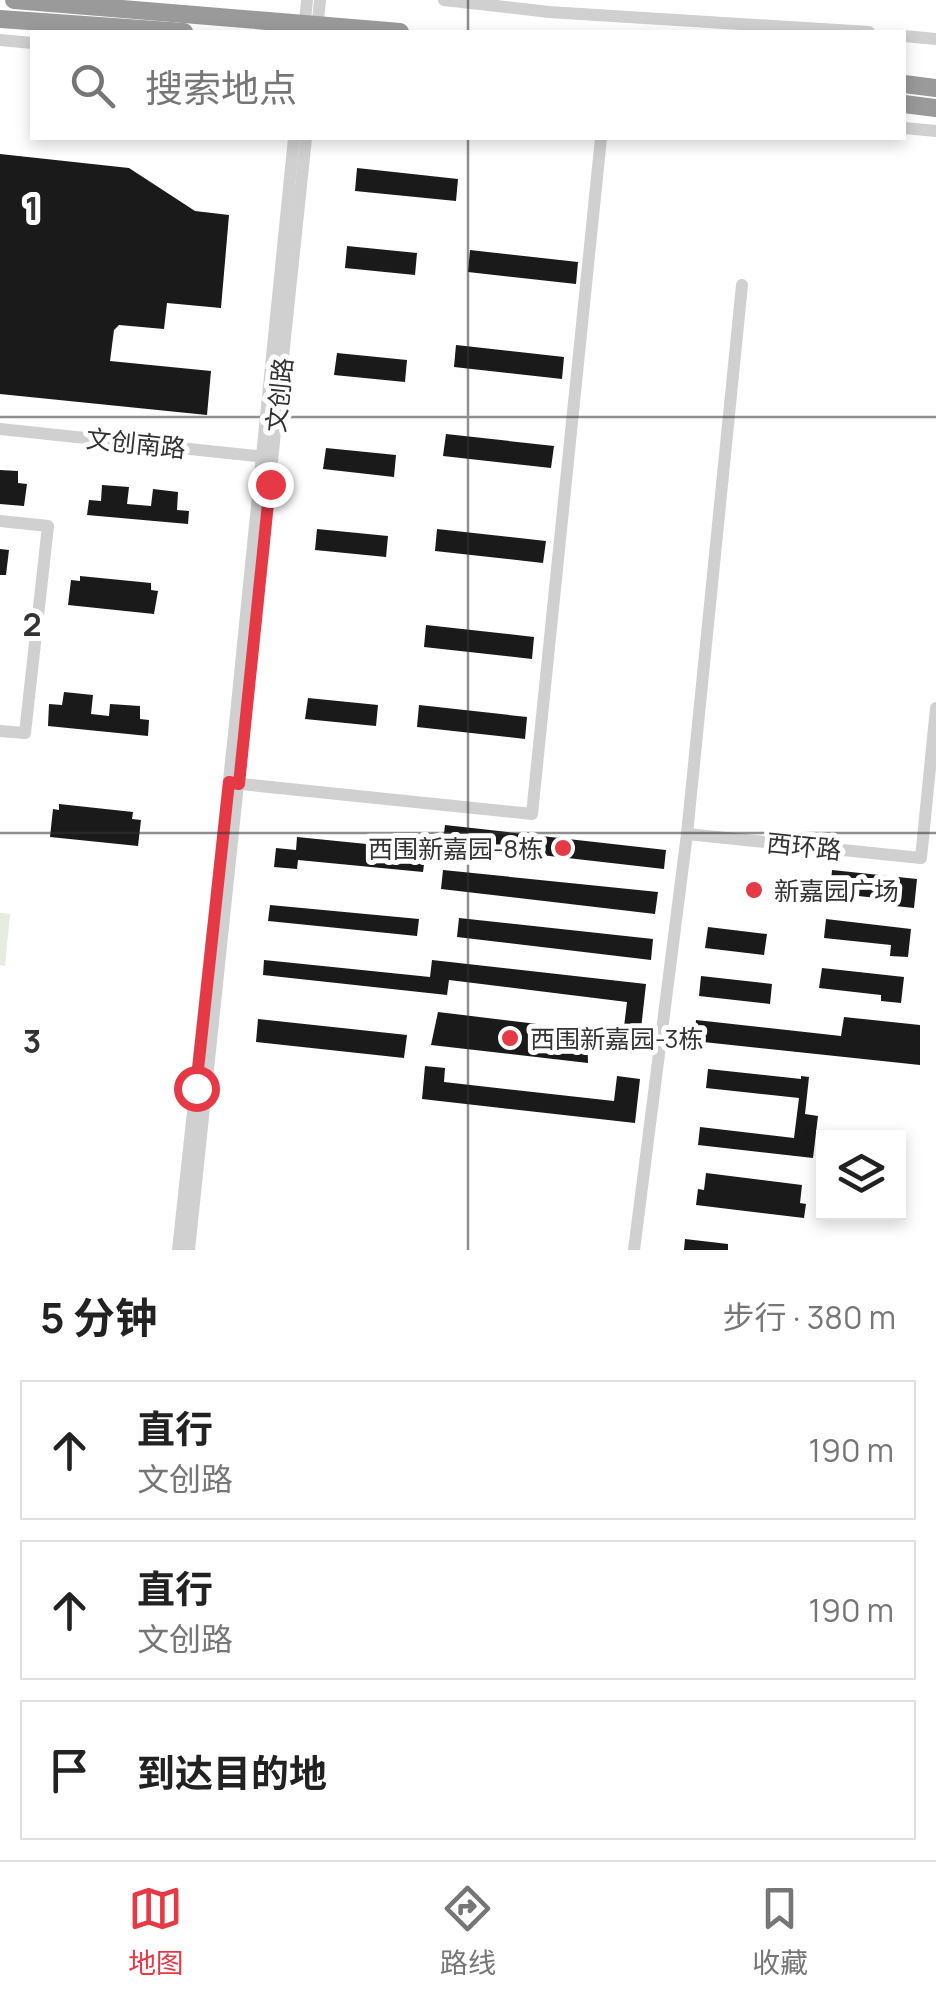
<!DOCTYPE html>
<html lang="zh">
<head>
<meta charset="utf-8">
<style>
  body { margin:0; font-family:Manrope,"Noto Sans SC",sans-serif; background:#f6f6f6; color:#222 }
  .controls { position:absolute; right:30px; bottom:30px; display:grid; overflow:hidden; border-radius:0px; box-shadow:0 5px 15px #0003 }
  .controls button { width:90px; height:90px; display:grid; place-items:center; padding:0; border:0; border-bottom:2px solid #e0e0e0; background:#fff; color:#222; font:50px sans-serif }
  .stop { position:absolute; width:30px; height:30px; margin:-22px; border:8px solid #e63946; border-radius:50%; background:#fff }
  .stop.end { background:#e63946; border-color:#fff; box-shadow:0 2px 10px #0008 }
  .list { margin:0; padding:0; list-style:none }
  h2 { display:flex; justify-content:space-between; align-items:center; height:130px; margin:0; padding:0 40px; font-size:42px }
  h2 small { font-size:32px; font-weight:400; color:#767676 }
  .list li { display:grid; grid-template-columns:65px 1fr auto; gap:30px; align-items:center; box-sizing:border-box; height:140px; margin:0 20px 20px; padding:0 20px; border:2px solid #e0e0e0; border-radius:0px }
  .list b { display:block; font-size:38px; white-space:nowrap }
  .list p { margin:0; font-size:32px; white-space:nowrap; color:#767676 }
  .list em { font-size:32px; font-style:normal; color:#767676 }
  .icon { flex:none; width:55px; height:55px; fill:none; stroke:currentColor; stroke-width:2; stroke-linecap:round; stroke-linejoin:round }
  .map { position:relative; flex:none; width:936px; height:1250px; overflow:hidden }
  .search { position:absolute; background:#fff; box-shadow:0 5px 15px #0003; left:30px; right:30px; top:30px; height:110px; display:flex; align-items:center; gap:25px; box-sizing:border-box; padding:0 35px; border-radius:0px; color:#767676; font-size:38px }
  .sheet { height:610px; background:#fff }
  nav { display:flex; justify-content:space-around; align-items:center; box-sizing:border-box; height:140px; border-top:2px solid #e0e0e0; background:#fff; font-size:28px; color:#767676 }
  nav a { display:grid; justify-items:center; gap:5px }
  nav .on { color:#e63946 }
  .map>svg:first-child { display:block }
  .green { fill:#e6ecdf }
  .building { fill:#1a1a1a }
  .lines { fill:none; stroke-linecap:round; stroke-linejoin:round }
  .minor { stroke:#d0d0d0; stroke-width:12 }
  .highway { stroke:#9a9a9a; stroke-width:18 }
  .highway-bridge { stroke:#9a9a9a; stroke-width:18 }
  .route { stroke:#e63946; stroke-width:12 }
  .grid { fill:none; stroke:#333; stroke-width:2.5; stroke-opacity:0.55 }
  .poi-dot { fill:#e63946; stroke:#fff; stroke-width:4 }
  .labels { text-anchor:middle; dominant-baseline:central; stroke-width:10; stroke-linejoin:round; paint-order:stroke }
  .street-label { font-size:25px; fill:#333; stroke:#fff }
  .poi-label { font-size:25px; fill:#333; stroke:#fff; text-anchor:start }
  .grid-label { font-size:32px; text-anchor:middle; font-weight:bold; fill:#333; stroke:#fff; stroke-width:10; stroke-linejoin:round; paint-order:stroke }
</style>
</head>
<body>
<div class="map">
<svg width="936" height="1250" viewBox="0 0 936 1250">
  <rect width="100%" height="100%" fill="#fff"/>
  <path class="green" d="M0,913l10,1 -5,52 -5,-1z"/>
  <g class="building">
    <path d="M0,154l129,14 66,43 34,4 -8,93 -54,-5 -3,26 -45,-4 -5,5 -4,31 101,10 -4,44 -207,-21z"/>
    <path d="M357,168l101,11 -2,22 -101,-10z"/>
    <path d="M347,246l70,7 -2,22 -70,-7z"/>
    <path d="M470,250l108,12 -2,22 -108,-12z"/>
    <path d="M456,345l108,12 -2,22 -108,-12z"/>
    <path d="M337,353l70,7 -2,22 -71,-7z"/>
    <path d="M446,434l108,12 -3,22 -108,-12z"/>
    <path d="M326,448l70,7 -2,22 -71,-8z"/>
    <path d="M0,470l18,1v12l9,1 -3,22 -24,-2z"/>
    <path d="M102,485l27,2 -2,17 24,2 2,-17 25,3 -1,18 12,1 -1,13 -101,-9 2,-15 12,1z"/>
    <path d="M317,529l71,7 -2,21 -71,-7z"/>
    <path d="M437,529l109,12 -3,22 -108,-12z"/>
    <path d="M0,549l9,1 -3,25h-6z"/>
    <path d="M80,576l71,7v7l7,1 -4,23 -86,-9 3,-25 9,1z"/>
    <path d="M426,625l108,12 -2,22 -108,-12z"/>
    <path d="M64,692l29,3 -2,19 18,2 1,-12 30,2v13l9,1 -1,16 -100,-10 1,-22 13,1z"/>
    <path d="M308,698l70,7 -2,21 -71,-7z"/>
    <path d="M419,705l108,12 -2,22 -108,-12z"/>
    <path d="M59,804l74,8 -1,7 9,1 -3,26 -88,-9 3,-28 6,1z"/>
    <path d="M445,825l221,25 -2,19 -203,-23 -1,6 -18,-2z"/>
    <path d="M297,837l129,13 -3,22 -125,-12 -1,9 -23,-2 2,-19 20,2z"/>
    <path d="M443,870l215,22 -3,22 -214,-25z"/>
    <path d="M832,870l85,9 -3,29 -19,-2 1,-6 -66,-7z"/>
    <path d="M270,905l149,14 -2,17 -149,-15z"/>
    <path d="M459,918l194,21 -2,21 -194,-23z"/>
    <path d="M826,919l85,10 -3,28 -18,-1 1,-11 -67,-7z"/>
    <path d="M708,927l59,7 -3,21 -59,-7z"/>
    <path d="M264,960l166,17 2,-17 214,24 -5,45 -17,-2 3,-25 -178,-22 -2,15 -184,-20z"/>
    <path d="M822,968l82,9 -3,26 -20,-2v-6l-62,-7z"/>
    <path d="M701,976l71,8 -2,20 -71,-8z"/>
    <path d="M438,1012l149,18 1,33 -157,-18z"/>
    <path d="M844,1017l76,8v40l-226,-24 2,-21 145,16z"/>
    <path d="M258,1019l149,16 -3,23 -148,-16z"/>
    <path d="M425,1066l20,2 -1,14 170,19 3,-25 23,3 -5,44 -213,-24z"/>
    <path d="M708,1069l93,10v-3l8,1 -4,37 13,2 -5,42 -115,-13 2,-18 94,11 5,-40 -93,-10z"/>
    <path d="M706,1173l96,12 -2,18 6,1 -2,14 -108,-13 2,-16 6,1z"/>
    <path d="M685,1239l43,5v6h-44z"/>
  </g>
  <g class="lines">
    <g class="minor">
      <path d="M444,0l105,12 320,20"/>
      <path d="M317,30l3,-30"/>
      <path d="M304,32l3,-32"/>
      <path d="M904,36l32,3"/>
      <path d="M0,40l32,3"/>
      <path d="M904,128l32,3"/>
      <path d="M0,429l266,28"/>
      <path d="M0,521l48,5 -23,207 -25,-2"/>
      <path d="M231,783l301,31 69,-676"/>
      <path d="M687,834l234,24 15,-150"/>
      <path d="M178,1250l56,-516 60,-596"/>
      <path d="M189,1250l117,-1112"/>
      <path d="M634,1250l53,-416 55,-549"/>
    </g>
    <g class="highway">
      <path d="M0,19l184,13"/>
      <path d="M904,84l32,4"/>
      <path d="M904,104l32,4"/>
    </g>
    <path class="highway-bridge" d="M14,0l386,32"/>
  </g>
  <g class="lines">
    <path class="route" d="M196,1088l33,-306 10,2 31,-300"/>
  </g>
  <path class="grid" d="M468,0v32M468,138v1112M0,417h936M0,833h936"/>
  <g class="poi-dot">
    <circle cx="563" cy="848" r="10"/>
    <circle cx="754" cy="890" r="10"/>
    <circle cx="510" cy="1038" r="10"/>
  </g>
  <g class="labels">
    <g class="street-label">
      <text transform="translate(279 395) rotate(-84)">文创路</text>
      <text transform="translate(136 443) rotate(6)">文创南路</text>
      <text transform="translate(804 846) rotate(6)">西环路</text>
    </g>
    <g class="poi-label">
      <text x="543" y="848" text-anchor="end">西围新嘉园-8栋</text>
      <text x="774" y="890">新嘉园广场</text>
      <text x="530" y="1038">西围新嘉园-3栋</text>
    </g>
  </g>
  <g class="grid-label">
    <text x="32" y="220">1</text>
    <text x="32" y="636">2</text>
    <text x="32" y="1053">3</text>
  </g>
</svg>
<div class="controls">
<button><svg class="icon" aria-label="layers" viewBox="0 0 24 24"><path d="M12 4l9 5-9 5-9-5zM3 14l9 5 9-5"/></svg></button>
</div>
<div class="stop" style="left:196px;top:1088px"></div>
<div class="stop end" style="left:270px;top:484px"></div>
<div class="search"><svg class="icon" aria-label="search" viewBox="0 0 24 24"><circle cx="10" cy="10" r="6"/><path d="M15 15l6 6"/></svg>搜索地点</div>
</div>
<section class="sheet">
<h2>5 分钟<small>步行 · 380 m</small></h2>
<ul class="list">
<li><svg class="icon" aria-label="ahead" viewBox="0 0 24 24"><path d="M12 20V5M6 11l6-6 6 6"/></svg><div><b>直行</b><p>文创路</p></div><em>190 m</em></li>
<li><svg class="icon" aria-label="ahead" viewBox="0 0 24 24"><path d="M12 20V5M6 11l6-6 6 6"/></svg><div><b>直行</b><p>文创路</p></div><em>190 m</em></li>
<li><svg class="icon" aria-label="arrive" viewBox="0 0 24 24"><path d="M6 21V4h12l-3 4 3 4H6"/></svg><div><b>到达目的地</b></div></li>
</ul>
</section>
<nav>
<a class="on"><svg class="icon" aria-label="map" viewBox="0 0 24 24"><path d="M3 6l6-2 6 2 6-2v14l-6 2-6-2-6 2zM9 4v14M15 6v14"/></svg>地图</a>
<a><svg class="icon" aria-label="directions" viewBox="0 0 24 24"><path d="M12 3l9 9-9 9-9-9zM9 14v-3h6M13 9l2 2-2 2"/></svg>路线</a>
<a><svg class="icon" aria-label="saved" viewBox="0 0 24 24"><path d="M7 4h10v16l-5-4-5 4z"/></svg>收藏</a>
</nav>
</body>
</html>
